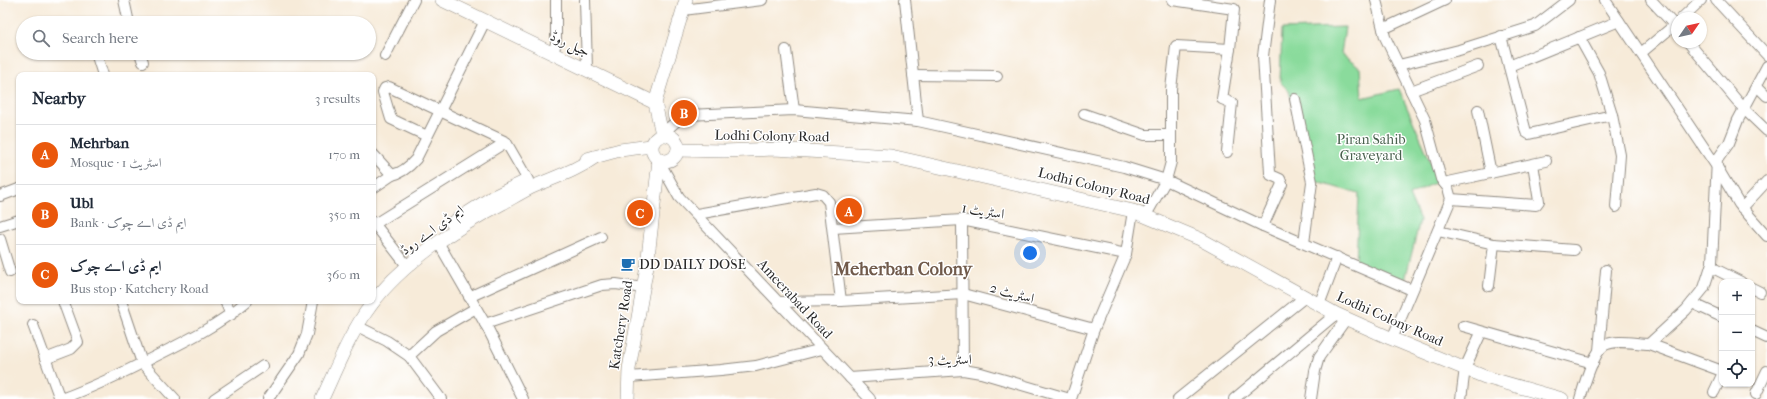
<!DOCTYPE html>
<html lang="en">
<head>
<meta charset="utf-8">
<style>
  body { margin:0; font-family:"IM FELL French Canon",Amiri,serif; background:#f2f2f3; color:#1f2937 }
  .controls { position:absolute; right:12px; bottom:12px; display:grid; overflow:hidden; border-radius:8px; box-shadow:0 1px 3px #0004 }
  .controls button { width:36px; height:36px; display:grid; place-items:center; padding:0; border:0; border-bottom:1px solid #e0e1e3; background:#fff; color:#1f2937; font:20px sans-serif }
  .compass { position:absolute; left:1671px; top:12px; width:36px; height:36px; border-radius:50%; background:#fff; box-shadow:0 1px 3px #0004; rotate:56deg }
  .you { position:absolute; left:1030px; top:253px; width:14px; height:14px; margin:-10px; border:3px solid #fff; border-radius:50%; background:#1a73e8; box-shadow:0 0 0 6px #1a73e833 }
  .badge { display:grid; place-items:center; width:26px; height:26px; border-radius:50%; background:#ea580c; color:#fff; font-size:13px; font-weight:700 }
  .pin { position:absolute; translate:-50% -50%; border:2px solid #fff; box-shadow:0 1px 4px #0006 }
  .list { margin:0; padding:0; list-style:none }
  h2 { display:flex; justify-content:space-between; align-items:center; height:52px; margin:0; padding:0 16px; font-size:17px }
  h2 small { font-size:13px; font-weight:400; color:#747a83 }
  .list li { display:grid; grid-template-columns:26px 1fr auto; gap:12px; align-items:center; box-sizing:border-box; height:60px; padding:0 16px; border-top:1px solid #e0e1e3 }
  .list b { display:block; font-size:15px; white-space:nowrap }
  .list p { margin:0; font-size:13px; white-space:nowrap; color:#747a83 }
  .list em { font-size:13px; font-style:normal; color:#747a83 }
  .icon { flex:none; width:22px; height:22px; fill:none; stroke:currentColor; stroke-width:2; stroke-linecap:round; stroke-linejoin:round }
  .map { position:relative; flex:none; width:1767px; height:399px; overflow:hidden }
  .search { position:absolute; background:#fff; box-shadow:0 1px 3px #0004; left:16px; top:16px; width:360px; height:44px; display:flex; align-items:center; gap:10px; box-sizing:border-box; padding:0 14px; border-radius:22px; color:#747a83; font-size:15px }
  .panel { position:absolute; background:#fff; box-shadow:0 1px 3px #0004; left:16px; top:72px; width:360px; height:232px; border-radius:8px }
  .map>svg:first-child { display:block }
  .green { fill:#8adb9c; stroke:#5a8364 }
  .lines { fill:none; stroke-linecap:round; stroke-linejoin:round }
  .minor-casing { stroke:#918b82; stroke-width:12 }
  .major-casing { stroke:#918b82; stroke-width:14 }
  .minor { stroke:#fff; stroke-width:10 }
  .major { stroke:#fff; stroke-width:13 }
  .labels { text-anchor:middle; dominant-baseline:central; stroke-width:3; stroke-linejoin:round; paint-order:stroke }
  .street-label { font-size:14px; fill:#2b2b2b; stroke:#fff }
  .park-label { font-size:14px; fill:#48604d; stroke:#fff }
  .poi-label { font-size:14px; fill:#2b2b2b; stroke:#fff; text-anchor:start }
  .district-label { font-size:18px; font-weight:bold; fill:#705a4b; stroke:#fff }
</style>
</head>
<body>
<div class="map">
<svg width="1767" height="399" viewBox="0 0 1767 399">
  <rect width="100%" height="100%" fill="#fff"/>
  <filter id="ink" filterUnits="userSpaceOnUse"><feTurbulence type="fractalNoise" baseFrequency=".025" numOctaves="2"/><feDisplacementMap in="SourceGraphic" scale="8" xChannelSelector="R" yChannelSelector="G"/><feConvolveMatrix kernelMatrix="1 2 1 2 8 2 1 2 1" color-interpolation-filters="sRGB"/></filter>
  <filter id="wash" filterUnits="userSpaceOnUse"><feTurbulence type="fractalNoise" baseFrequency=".012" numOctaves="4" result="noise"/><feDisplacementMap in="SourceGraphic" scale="16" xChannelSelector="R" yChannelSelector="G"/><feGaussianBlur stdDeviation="0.9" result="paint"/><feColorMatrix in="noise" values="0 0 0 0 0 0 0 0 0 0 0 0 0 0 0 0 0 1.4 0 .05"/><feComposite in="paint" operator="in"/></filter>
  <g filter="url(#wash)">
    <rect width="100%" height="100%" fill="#f7ebd9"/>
    <path class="green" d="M1345,27l-4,27 19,14 2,30 37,-9 40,92 -30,14 11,25 -16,64 -48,-21 3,-69 -45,-13 -25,-90 -9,-9 2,-53z"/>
  </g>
  <g filter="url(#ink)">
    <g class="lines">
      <defs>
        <g id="minor">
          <path d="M124,0l5,23"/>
          <path d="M585,0l2,69"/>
          <path d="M905,0l13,121"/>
          <path d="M1172,0l62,9 -4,40 -8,50 10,4 -5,49"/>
          <path d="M1376,0l9,37 40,83 16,59 7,9 3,11 -59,140"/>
          <path d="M1605,0l112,167 22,37 28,32"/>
          <path d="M1651,0l26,28"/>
          <path d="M1716,0l51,55"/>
          <path d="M683,10l79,-10"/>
          <path d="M1682,18l19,-18"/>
          <path d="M1383,29l62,-29"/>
          <path d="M1501,36l25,96 3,2 83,-19"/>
          <path d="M1579,37l20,36 13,42 8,40 -4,52"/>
          <path d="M1688,42l56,67 23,22"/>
          <path d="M786,50l8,60"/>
          <path d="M96,53l7,22"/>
          <path d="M140,53l3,9"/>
          <path d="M1641,53l36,-30"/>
          <path d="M553,54l3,-11v-43"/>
          <path d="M385,56l29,-56"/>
          <path d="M1399,65l60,-15 76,-24 34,-26"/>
          <path d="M1509,66l110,-45"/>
          <path d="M913,75l84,1"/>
          <path d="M1757,86l10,10"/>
          <path d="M1411,91l67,-25"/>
          <path d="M1295,99l17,83 -8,61"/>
          <path d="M1478,110l13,63"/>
          <path d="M1084,114l61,21h26"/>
          <path d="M662,134l19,-17 7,-2 106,-5 124,11 206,46 42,13 97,46 149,64"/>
          <path d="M427,136l-36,-17 -8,-27 2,-4 4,-1 117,55 22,38"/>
          <path d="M373,154l19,21c10,-2 17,-8 24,-16l69,-138"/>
          <path d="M659,161l20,36 191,202"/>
          <path d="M1444,183l102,-22"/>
          <path d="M373,188l19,-13"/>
          <path d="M0,196l19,-7"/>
          <path d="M1451,199l85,6 3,-4 -6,-37"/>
          <path d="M1742,208l25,-27"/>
          <path d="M697,214l119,-21 7,2 6,7 12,99"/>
          <path d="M1146,215l20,-35 5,-18v-73l5,-43 54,3"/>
          <path d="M962,220l1,150"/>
          <path d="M373,222l35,45"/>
          <path d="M373,225l133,-83"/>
          <path d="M0,226l19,-6"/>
          <path d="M1263,226l19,-42 -2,-5 -9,-4 -1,-2 -7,-117 7,-56"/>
          <path d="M833,228l129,-8 164,34"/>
          <path d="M1438,231l56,13 80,6"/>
          <path d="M0,239l10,33"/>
          <path d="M438,242l49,85 36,72"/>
          <path d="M1711,267l30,15"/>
          <path d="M1489,286l5,-42"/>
          <path d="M1752,288l8,4"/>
          <path d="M469,297l132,-60"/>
          <path d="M121,301l21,62 33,36"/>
          <path d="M225,301l6,14"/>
          <path d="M778,302l63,-1 122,-7 131,35"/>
          <path d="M1692,303l30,14"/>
          <path d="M1319,305l18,-48"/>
          <path d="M485,324l117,-39 14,-1 27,4"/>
          <path d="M33,325l27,74"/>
          <path d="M357,326l30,15 22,15 32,43"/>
          <path d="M1463,326l130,37"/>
          <path d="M1752,331l15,7"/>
          <path d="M1649,344l73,27"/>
          <path d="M1599,351l7,-81"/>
          <path d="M409,356l27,-25 40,-23"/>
          <path d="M45,359l26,-10 7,-7 -15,-41"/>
          <path d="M629,377l92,-7 35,-4 66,-17"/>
          <path d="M850,378l113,-8 18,3 89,26"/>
          <path d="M1714,392l8,-17"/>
          <path d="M1756,394l11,-23"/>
          <path d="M61,399c33,-12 64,-27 95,-43 32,-16 64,-32 91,-55"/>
          <path d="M214,399l49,-33"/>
          <path d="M268,399l31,-45 8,-20 6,-33"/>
          <path d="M1071,399l23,-70 32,-75 7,-43"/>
          <path d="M1178,399l127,-102"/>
          <path d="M1234,399l102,-85"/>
          <path d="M1311,399l4,-28 4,-14 27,-38"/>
          <path d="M1461,399l4,-31 16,-35"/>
          <path d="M1580,399c4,-13 13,-47 25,-54 12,-6 31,-1 44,-1l37,-34 18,-22 8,-25 5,-103 12,-17 9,-23 29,-54"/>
        </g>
        <g id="major">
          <path d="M442,0l213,103 7,31"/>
          <path d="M655,103l31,-103"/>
          <circle cx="665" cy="148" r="13"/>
          <path d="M678,150l46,1 50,-2 117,7 242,55 67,28 136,75 54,24 95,39 77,22"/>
          <path d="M587,159l33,-9 31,-4"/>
          <path d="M452,223l41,-26 31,-15"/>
          <path d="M322,399c15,-32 28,-66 49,-94 30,-41 87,-79 132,-102 9,-5 19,-11 29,-16 23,-10 42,-15 63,-30"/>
          <path d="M628,399l1,-30 18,-103 12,-106"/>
        </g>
      </defs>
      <use href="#minor" class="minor-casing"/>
      <use href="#major" class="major-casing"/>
      <use href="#minor" class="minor"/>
      <use href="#major" class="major"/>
    </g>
  </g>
  <defs>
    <symbol id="cafe-bare" viewBox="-9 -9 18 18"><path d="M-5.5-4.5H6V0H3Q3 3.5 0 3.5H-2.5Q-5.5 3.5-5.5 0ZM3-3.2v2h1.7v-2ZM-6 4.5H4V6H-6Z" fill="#1f6fb2" stroke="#fff" stroke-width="2.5" paint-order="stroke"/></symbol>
  </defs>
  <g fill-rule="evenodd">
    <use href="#cafe-bare" x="618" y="254" width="20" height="20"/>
  </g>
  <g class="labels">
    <g class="street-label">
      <text transform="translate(570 44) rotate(25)">جیل روڈ</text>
      <text transform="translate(772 136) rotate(1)">Lodhi Colony Road</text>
      <text transform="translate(1094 186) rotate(14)">Lodhi Colony Road</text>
      <text transform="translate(983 211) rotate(9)">اسٹریٹ 1</text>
      <text transform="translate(432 230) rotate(-36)">ایم ڈی اے روڈ</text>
      <text transform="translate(1012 293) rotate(15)">اسٹریٹ 2</text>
      <text transform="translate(795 299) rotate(47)">Ameerabad Road</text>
      <text transform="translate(1390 319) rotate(24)">Lodhi Colony Road</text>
      <text transform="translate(621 325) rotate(-81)">Katchery Road</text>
      <text x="950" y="359">اسٹریٹ 3</text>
    </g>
    <g class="park-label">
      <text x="1371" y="139">Piran Sahib<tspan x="1371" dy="16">Graveyard</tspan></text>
    </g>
    <g class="poi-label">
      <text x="639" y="264">DD DAILY DOSE</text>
    </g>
    <g class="district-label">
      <text x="903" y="269">Meherban Colony</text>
    </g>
  </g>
</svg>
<div class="controls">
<button>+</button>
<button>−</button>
<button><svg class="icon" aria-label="locate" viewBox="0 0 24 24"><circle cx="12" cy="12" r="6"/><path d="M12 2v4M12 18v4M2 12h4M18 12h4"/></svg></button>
</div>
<svg class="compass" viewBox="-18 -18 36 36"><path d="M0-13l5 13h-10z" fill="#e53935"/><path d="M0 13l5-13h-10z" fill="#747a83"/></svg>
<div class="you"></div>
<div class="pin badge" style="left:849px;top:211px">A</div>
<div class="pin badge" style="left:684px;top:113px">B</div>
<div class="pin badge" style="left:640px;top:213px">C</div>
<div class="search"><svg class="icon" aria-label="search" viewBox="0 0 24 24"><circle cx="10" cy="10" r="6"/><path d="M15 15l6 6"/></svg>Search here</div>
<section class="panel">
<h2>Nearby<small>3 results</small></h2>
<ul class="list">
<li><span class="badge">A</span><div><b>Mehrban</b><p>Mosque · اسٹریٹ 1</p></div><em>170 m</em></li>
<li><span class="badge">B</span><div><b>Ubl</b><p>Bank · ایم ڈی اے چوک</p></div><em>350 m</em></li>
<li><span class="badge">C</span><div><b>ایم ڈی اے چوک</b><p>Bus stop · Katchery Road</p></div><em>360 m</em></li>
</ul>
</section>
</div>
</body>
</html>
